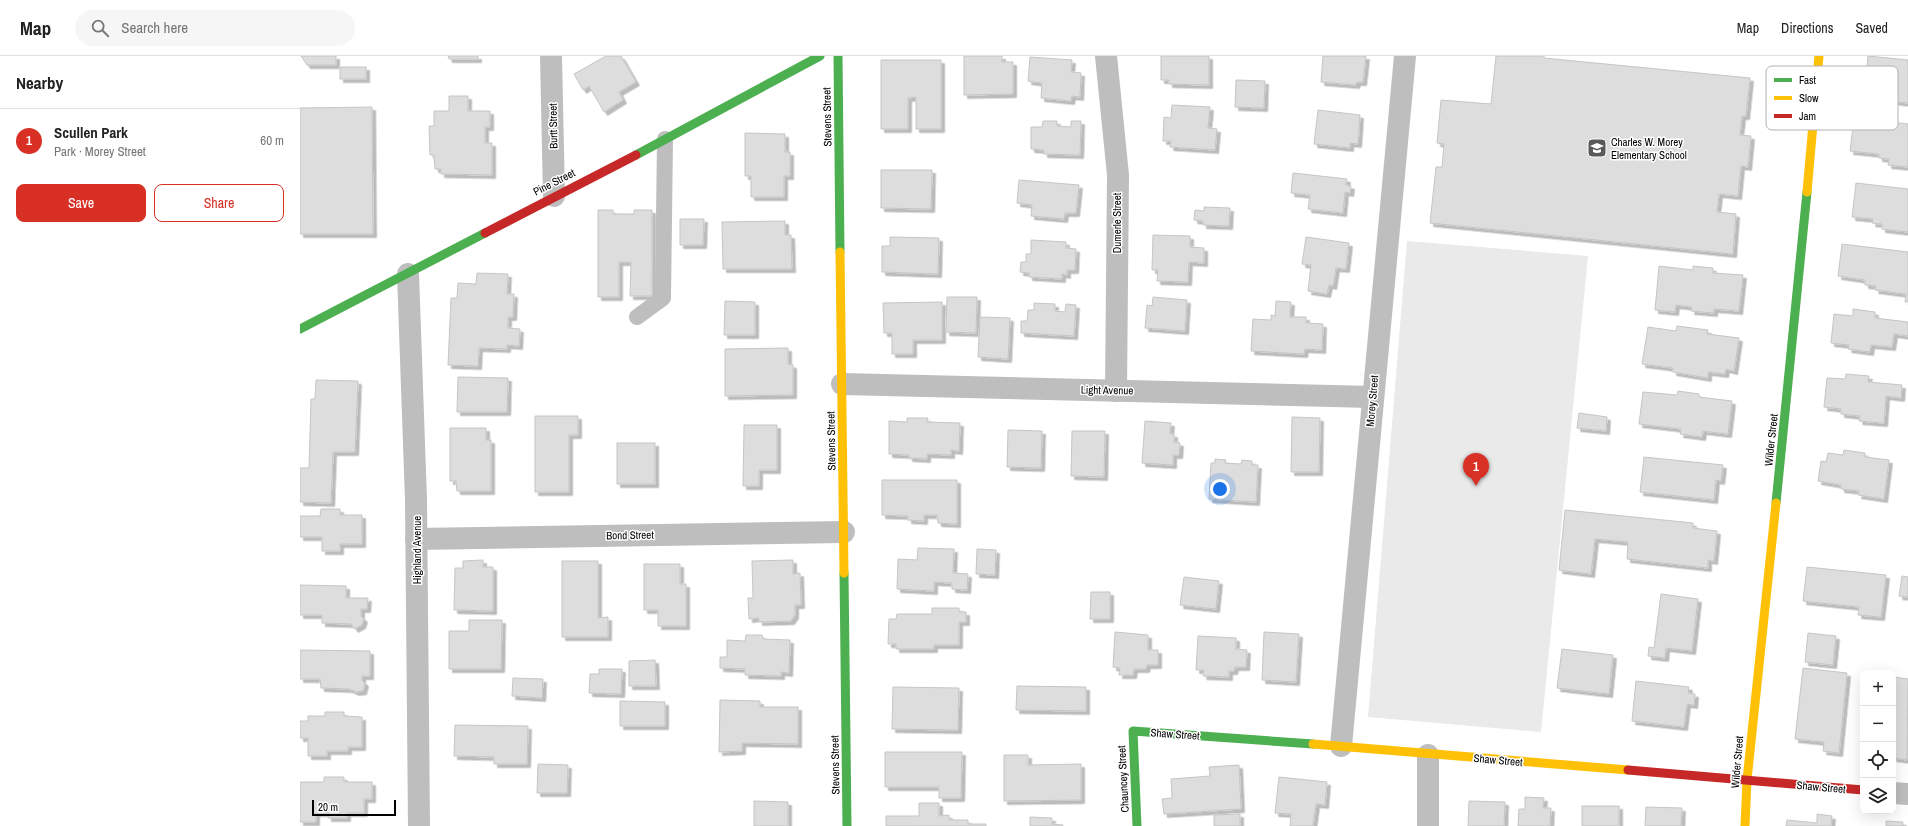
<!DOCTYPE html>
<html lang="en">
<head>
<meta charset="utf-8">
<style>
  body { margin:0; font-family:"Archivo Narrow",sans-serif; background:#f6f6f6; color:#222 }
  .controls { position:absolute; right:12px; bottom:12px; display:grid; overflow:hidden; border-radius:8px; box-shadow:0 4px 16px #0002 }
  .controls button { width:36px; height:36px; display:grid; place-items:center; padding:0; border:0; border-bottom:1px solid #e0e0e0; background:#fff; color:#222; font:20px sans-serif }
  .scale { position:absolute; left:12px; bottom:10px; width:84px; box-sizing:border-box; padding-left:4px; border:2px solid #000; border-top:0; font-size:11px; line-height:14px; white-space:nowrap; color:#000; -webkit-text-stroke:3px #fff; paint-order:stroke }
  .you { position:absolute; left:920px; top:433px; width:14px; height:14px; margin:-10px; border:3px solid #fff; border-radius:50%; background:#1a73e8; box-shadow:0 0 0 6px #1a73e833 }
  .badge { display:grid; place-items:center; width:26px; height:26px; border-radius:50%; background:#d93025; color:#fff; font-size:13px; font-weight:700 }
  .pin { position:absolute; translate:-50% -33px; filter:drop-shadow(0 1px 2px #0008) }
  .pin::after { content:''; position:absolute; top:21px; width:14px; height:12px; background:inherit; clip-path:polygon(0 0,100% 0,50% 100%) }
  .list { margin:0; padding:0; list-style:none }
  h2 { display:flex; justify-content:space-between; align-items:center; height:52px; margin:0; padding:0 16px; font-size:17px }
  h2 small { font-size:13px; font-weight:400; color:#767676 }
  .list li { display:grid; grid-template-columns:26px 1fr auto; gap:12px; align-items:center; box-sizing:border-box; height:64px; padding:0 16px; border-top:1px solid #e0e0e0 }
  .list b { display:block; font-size:15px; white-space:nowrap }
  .list p { margin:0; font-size:13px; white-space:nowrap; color:#767676 }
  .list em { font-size:13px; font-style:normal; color:#767676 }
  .actions { display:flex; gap:8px; padding:12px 16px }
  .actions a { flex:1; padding:9px 0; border:1px solid #d93025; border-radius:8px; text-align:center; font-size:14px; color:#d93025 }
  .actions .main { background:#d93025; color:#fff }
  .icon { flex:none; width:22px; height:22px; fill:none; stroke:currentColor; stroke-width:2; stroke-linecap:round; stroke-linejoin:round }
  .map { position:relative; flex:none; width:1608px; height:770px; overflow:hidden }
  header { display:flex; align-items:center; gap:24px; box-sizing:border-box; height:56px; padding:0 20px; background:#fff; border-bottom:1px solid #e0e0e0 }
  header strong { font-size:19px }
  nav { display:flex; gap:22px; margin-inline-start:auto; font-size:14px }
  .search { width:280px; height:36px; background:#f6f6f6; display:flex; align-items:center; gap:10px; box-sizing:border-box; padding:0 14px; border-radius:22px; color:#767676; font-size:15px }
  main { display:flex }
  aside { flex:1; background:#fff }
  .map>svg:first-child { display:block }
  .green { fill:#eaeaea }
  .building { fill:#ddd; stroke:#c5c5c5; filter:url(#shadow) }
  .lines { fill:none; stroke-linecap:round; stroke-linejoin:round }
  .lane { stroke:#bebebe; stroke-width:16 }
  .street { stroke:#bebebe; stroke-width:22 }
  .fast { stroke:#4caf50; stroke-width:9 }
  .slow { stroke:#ffc107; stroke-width:9 }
  .jam { stroke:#c62828; stroke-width:9 }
  .labels { text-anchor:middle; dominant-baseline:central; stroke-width:3; stroke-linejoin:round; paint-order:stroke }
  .street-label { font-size:11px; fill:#000; stroke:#fff }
  .poi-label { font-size:11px; fill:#000; stroke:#fff; text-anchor:start }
  .key { fill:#fff; stroke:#b2b2b2; stroke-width:1 }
  .key-label { font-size:11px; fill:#000 }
</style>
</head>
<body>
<header>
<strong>Map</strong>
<div class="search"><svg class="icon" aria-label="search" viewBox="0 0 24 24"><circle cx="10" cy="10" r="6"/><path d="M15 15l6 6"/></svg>Search here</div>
<nav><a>Map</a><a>Directions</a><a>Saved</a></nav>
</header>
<main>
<aside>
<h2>Nearby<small></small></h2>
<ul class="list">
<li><span class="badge">1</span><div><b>Scullen Park</b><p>Park · Morey Street</p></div><em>60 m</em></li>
</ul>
<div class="actions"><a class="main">Save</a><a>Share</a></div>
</aside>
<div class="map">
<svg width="1608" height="770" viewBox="0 0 1608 770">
  <defs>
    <filter id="shadow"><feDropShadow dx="3.5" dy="3.5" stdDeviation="0" flood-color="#0004"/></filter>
  </defs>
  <rect width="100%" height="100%" fill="#fff"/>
  <path class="green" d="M1107,185l181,15 -47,476 -173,-15z"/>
  <g class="building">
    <path d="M1,0h35v9h-29z"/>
    <path d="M148,0h30v3h-29z"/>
    <path d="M306,0h15l15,26 -17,10 4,8 -19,12 -15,-26 -6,4 -9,-16z"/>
    <path d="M664,0h38v6h11v32l-49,1z"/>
    <path d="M861,0h48v29l-40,-1v-4h-8z"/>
    <path d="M1023,0h43l-3,26h-6l-1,3 -35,-3z"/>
    <path d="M1196,0h48v2l206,20 -4,38h-4l-2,19 11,1 -3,31 -7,-1 -3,30 -19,-2 -2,18 19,2 -3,40 -303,-31 6,-56h6l2,-23 -7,-1 4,-43 50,4z"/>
    <path d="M1568,0l40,4v43l-16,-2v-5l-10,-1 1,-4 -18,-2z"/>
    <path d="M730,1l42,3 -1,12 10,1 -1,24 -8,-1 -1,5 -30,-3 1,-15 -14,-2z"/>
    <path d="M581,4h60v69h-25v-32l-8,1v31h-27z"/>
    <rect x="40" y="11" width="26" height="12"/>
    <path d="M936,24l29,1 -1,27 -29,-1z"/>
    <path d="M149,40h19v15h22v16h-5v16h7v32l-51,-1v-5h-6l-1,-14h-4l-1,-29h5v-15h15z"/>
    <path d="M872,49l38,2 -2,21 9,1 -2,21 -45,-3 1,-6h-8l1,-24 7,1z"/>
    <path d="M72,51l1,127h-73v-126z"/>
    <path d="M1018,54l42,5 -2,29 -8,-1v5l-36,-4z"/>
    <path d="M1554,62l54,6v43l-20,-2 1,-6 -10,-1v-4l-29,-3z"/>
    <path d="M743,65h14v5l14,1v-6h10l-1,34 -36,-1v-4l-13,-1v-22h11z"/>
    <path d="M445,77l40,1v18h5v24h-6v21h-33v-21h-6z"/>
    <path d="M581,114h51l-1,39 -50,-1z"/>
    <path d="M993,117l54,6 -1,6 5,1 -1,7 -5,-1 -2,21 -35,-4 2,-14 -19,-2z"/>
    <path d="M719,124l60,5 -3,28h-11l-1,6 -33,-3 1,-11 -15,-2z"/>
    <path d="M1556,127l52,6v43l-26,-3v-5l-10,-1 1,-4 -21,-2z"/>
    <path d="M904,151l26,1 -1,18 -26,-1v-4l-9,-1 1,-10 9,1z"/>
    <path d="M298,154h15v4h21v-4h18v86h-22l1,-34h-12v35h-21z"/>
    <path d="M380,163h24l-1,26h-23z"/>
    <path d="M485,165v14h6l1,34h-69l-1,-47z"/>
    <path d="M853,179l37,1v11l14,1v15l-15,-1 -1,20 -31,-1 1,-11h-6z"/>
    <path d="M590,181l49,1 -1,36 -56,-2v-26h8z"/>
    <path d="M1006,181l43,6 -3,26 -10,-1 -3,18 -4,-1 -2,9 -19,-3 3,-26 -9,-1z"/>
    <path d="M731,184l35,2v6l10,1 -1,21h-8v5l-5,-1v5l-33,-2v-4l-9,-1 1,-10h5v-8h5z"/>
    <path d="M1542,188l66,8v50h-3l1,-8 -31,-4 1,-4 -11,-1v-5l-27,-4z"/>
    <path d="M1359,210l34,4v-4l20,2v5l30,2 -4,36 -25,-2v4l-23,-2 1,-4 -16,-2 -1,7 -20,-2z"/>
    <path d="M177,217l31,1 -1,20h7l-1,23h-5v11l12,1 -1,17 -12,-1v4l-28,-1 -1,18 -30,-1 3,-67h6l1,-15 18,1z"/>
    <path d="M647,241h30l-1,36 -30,-1z"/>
    <path d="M853,241l34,3 -2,31 -40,-3 2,-23 5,1z"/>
    <path d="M425,245l30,1v33h-31z"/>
    <path d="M976,245l15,1 -1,15h16v6l17,1 -1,26 -17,-1 -1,5 -53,-3 2,-32 18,1v-5l4,1z"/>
    <path d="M642,246v38h-29v14h-21v-21h-8l-1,-30z"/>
    <path d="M734,247l21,1v7l10,1 1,-8 10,1 -2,31 -53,-3v-12h6l1,-11h6z"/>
    <path d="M1553,253l22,3v6l33,4v14l-14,-2 -2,13 -21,-2 -1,7 -22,-3 1,-4 -18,-2 3,-29 19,2z"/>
    <path d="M680,261l30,1 -2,41 -30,-2z"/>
    <path d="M1377,270l31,4 -1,4 32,4 -5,33 -8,-2 -1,5 -17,-2v6l-35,-6v-4l-31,-4 6,-37 28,4z"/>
    <path d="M488,292v16l5,1v30l-68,1v-47z"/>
    <path d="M1546,318l23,2 -1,6 34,3 -1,13 -15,-2 -2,27 -25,-2 1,-5 -19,-2v-5l-17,-2 3,-29 18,1z"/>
    <path d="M158,321l50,1 -1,34h-50z"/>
    <path d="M16,324l42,1 -3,71h-22l-2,51 -31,-1v-34h9l2,-69h4z"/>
    <path d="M1378,335l21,3v3l33,4 -4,33 -25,-3 -1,6 -22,-3 1,-5 -42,-5 4,-32 34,3z"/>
    <path d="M1279,357l28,4 -1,14 -29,-3z"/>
    <path d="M235,360h43v19h-9v57h-34z"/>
    <path d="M992,361l28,1 -1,54h-28z"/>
    <path d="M607,362h21l-1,4 33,1 -1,28 -8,-1v5l-24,-1v5l-18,-1v-3l-20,-1v-33l18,1z"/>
    <path d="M845,365l26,2 -1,11h4v8l6,1 -1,12h-6v10l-31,-2z"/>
    <path d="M444,369h33v45h-18v16h-16z"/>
    <path d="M150,372h36v12h5v51h-34l-1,-10h-6z"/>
    <path d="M708,374l34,1 -1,37 -34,-1z"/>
    <path d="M772,375h33l-1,46 -33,-1z"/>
    <rect x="317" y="387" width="38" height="41"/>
    <path d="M1544,394l21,3v4l24,3 -5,39 -26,-4 1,-4 -18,-2v-4l-23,-4 3,-20 5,1 2,-9 15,2z"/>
    <path d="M1344,401l79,8 -2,16 -5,-1 -2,20 -74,-8z"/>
    <path d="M915,403l11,1 -1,3 16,1 1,-4 10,1v4h6l-2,37 -47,-3 2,-36h4z"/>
    <path d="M582,424h75v44l-19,-1 -1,-8h-13v6l-16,-1v-4l-26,-1z"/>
    <path d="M21,453h19v6h22v29h-22v7h-18v-14h-22v-21h20z"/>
    <path d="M1265,454l128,13v5l24,3 -3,30 -6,-1v8l-81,-9 1,-17 -33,-3 -4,35 -32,-4z"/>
    <path d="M618,492l36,1 -1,24 15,1 -1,16 -15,-1v-6l-18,-1v9l-37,-2 1,-30 19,1z"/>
    <path d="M677,493l19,1 -1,25 -19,-1z"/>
    <path d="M183,504v7h10v44l-39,-1 1,-42h8v-7z"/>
    <path d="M493,504v14l7,-1 1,32h-6v10l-4,6 -32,1v-4l-10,1 -1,-21h5l-1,-37z"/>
    <path d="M262,505h36v57l10,-1v20h-46z"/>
    <path d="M344,508h36v20h6v42h-28v-16h-14z"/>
    <path d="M1507,511l79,8 -5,42 -23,-2 1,-8 -56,-6z"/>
    <path d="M1602,520l6,1v20l-9,-1z"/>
    <path d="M884,521l35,4 -3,28 -36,-4z"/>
    <path d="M0,529l46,1v12h22l-1,11h-6v7l3,3 -2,6 -7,4 -4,-5 -29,-1v-8h-22z"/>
    <path d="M791,536h19v27h-20z"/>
    <path d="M1361,538l37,5 -6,52 -26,-3 -1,10 -17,-2 1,-9 5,1z"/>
    <path d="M632,552h27v4h7v10h-7v23h-25v4h-38v-5h-8l1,-25h7l1,-5h35z"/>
    <path d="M169,564h33l-1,49h-52v-38h20z"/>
    <path d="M815,576l33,3v15h10v15h-11l-1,4h-12l-1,6h-14l1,-7 -7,-1z"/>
    <path d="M964,576l35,2 -3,48 -34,-2z"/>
    <path d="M1508,577l28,3 -3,29 -28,-3z"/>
    <path d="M446,579h16l1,4 27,1 -1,33 -8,-1v4l-36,-1v-6l-25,-1v-11h7v-17l18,1z"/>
    <path d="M898,580l38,2v11l11,1 -1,17h-11l-1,4h-5v6l-26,-1 1,-6h-8z"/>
    <path d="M1262,593l51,6 -4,39 -52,-6z"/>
    <path d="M0,594l70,1v25h-8v4l3,3 -2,8 -7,1 -7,-3 -28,-1 -1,-9h-20z"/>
    <path d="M355,604l1,26h-27v-25z"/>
    <path d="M1503,612l44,5 -8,80 -16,-2 1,-9 -29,-3z"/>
    <path d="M299,613h23l-1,25 -32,-1 1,-19h9z"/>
    <path d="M1593,621l15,2 -1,81 -14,-2z"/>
    <path d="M213,622l30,1 -1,19 -30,-2z"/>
    <path d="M1336,625l53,6 -1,6 7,1 -1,11 -7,-1 -3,23 -52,-6z"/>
    <path d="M717,630l69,1v24l-70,-1z"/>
    <path d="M593,631l66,1 -1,42 -66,-1z"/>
    <path d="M420,644l40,1v6h38v37l-56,-1v8l-23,1z"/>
    <path d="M320,645l45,1v24h-45z"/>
    <path d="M25,656h19v4l18,1v30h-14v4h-21v5h-19v-18h-8v-17h8v-5h17z"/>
    <path d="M155,669l73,1 -1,38h-33v-7l-40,-1z"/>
    <path d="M585,696h77l-1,46h-22v-11h-54z"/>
    <path d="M704,699h24v10l53,-1v36l-77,1z"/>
    <path d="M238,708l30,1 -1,28h-30z"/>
    <path d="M939,709l2,44 -77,5 -2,-15 10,-1 -1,-19 39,-3 -1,-9z"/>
    <path d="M24,721h20v5h28v17h-8v14h-17v5h-19v-5h-12v9h-16v-40h24z"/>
    <path d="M979,721l48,5 -2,23 -9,-1 -3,22h-23l1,-12 -16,-1z"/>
    <path d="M1225,741l19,1 -1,10h8l-1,18h-32l1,-17h6z"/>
    <path d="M454,745l34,1v24h-34z"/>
    <path d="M1169,745l36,1 -1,24h-36z"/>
    <path d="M619,747h20v13l10,-1v5h19v4h18v2h-100v-10h33z"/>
    <rect x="1282" y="750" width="37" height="20"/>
    <path d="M1346,751l36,1 -1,18h-36z"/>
    <path d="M940,758v12h-26v-11z"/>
    <path d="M1517,758l15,2 -1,10h-45l1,-6 30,3z"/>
    <path d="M730,761l22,1v6l11,1v1h-33z"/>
    <path d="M1586,765l17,1 -1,4h-16z"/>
  </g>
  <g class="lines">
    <path class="lane" d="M337,261l26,-19 2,-159"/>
    <g class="street">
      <path d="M251,0l3,140"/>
      <path d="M806,0l12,119 -2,216"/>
      <path d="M108,218l8,226 3,326"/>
      <path d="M542,328l530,13"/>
      <path d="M116,483l428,-7"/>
      <path d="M1041,690l64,-690"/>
      <path d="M1593,737l15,1"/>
      <path d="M1128,770v-71"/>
    </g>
    <g class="fast">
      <path d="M538,0l2,196"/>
      <path d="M336,99l184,-99"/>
      <path d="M0,273l185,-96"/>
      <path d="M1476,447l31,-311"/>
      <path d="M544,517l3,253"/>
      <path d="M837,770l-4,-95 180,13"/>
    </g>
    <g class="slow">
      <path d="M1507,136l12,-136"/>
      <path d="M540,196l4,321"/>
      <path d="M1013,688l315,26"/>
      <path d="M1445,770l2,-46 29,-277"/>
    </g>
    <g class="jam">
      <path d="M185,177l151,-78"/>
      <path d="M1328,714l235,20"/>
    </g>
  </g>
  <defs>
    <symbol id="school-square" viewBox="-11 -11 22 22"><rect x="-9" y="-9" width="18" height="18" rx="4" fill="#595959" stroke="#fff"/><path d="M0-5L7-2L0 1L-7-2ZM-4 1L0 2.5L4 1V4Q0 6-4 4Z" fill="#fff"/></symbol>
  </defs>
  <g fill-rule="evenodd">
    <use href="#school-square" x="1286" y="81" width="22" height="22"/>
  </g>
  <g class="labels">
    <g class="street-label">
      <text transform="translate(527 61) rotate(-91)">Stevens Street</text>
      <text transform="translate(253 70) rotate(-91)">Burtt Street</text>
      <text transform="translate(254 126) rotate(-27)">Pine Street</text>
      <text transform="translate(817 167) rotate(-90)">Dumerle Street</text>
      <text transform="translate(807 334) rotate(1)">Light Avenue</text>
      <text transform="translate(1072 345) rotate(-85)">Morey Street</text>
      <text transform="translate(1471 384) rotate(-84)">Wilder Street</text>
      <text transform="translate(531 385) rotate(-91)">Stevens Street</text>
      <text transform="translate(330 479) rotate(-1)">Bond Street</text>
      <text transform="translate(117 494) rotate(-90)">Highland Avenue</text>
      <text transform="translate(875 678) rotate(4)">Shaw Street</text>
      <text transform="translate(1198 704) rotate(5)">Shaw Street</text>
      <text transform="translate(1437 706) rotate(-85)">Wilder Street</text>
      <text transform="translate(535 709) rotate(-91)">Stevens Street</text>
      <text transform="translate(823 723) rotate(-93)">Chauncey Street</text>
      <text transform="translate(1521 731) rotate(5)">Shaw Street</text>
    </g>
    <g class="poi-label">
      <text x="1311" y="86">Charles W. Morey<tspan x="1311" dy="13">Elementary School</tspan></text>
    </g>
  </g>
  <rect x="1466" y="10" width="132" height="64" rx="6" class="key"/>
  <rect x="1474" y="22" width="18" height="4" fill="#4caf50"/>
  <rect x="1474" y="40" width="18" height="4" fill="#ffc107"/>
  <rect x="1474" y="58" width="18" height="4" fill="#c62828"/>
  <g class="key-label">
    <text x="1499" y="28">Fast</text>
    <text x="1499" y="46">Slow</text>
    <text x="1499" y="64">Jam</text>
  </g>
</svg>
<div class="controls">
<button>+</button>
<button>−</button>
<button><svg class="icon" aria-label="locate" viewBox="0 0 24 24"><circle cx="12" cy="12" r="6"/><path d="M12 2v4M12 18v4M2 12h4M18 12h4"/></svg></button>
<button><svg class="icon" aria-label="layers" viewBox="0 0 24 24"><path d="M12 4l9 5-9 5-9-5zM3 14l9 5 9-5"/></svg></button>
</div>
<div class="scale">20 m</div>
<div class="you"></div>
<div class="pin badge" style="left:1176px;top:430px">1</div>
</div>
</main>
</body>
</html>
